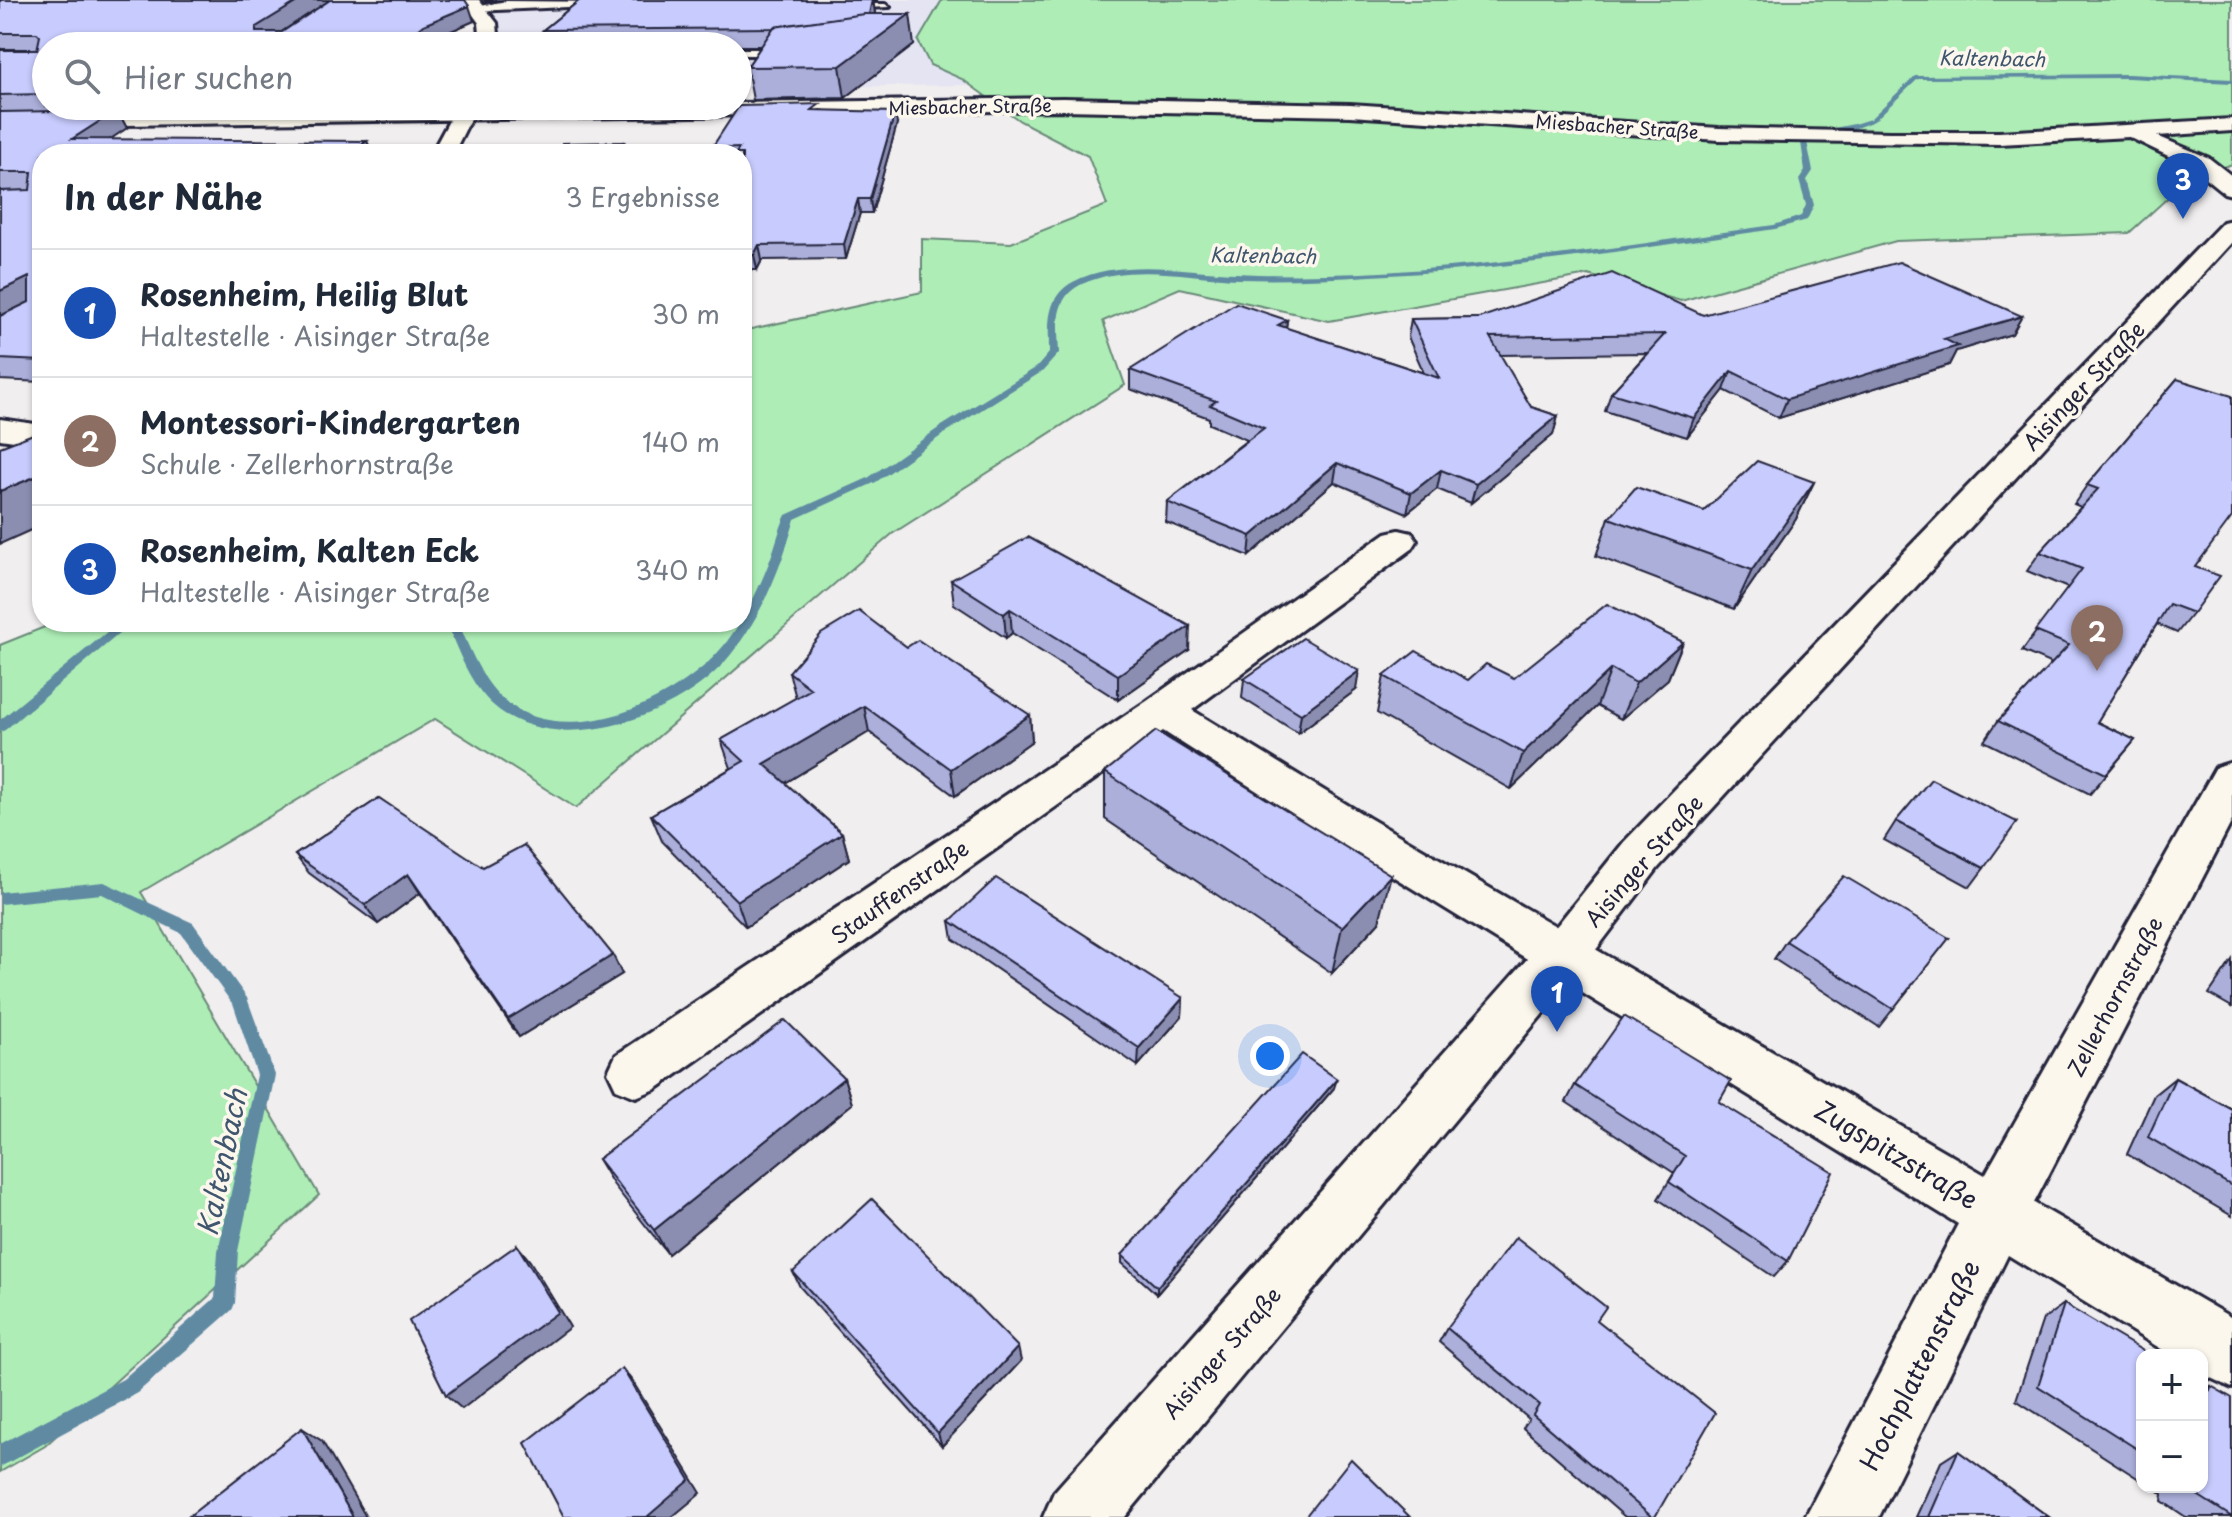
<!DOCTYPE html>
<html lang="de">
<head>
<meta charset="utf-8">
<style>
  body { margin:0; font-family:"Playpen Sans",sans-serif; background:#f2f2f3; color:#1f2937 }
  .controls { position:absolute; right:24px; bottom:24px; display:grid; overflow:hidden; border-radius:16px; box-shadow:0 2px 6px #0004 }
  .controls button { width:72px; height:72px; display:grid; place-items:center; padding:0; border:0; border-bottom:2px solid #e0e1e3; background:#fff; color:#1f2937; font:40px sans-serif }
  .you { position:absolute; left:1270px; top:1056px; width:28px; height:28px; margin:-20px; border:6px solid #fff; border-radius:50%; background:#1a73e8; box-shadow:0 0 0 12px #1a73e833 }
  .badge { display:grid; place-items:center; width:52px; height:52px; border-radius:50%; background:#22223b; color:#fff; font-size:26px; font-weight:700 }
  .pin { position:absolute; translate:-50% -66px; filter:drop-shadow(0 2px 4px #0008) }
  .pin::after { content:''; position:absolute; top:42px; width:28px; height:24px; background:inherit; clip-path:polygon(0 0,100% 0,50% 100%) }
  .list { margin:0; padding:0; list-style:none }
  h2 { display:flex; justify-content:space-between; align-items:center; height:104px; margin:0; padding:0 32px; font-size:34px }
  h2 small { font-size:26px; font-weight:400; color:#747a83 }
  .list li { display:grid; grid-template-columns:52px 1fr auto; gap:24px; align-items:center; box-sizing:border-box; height:128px; padding:0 32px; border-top:2px solid #e0e1e3 }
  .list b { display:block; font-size:30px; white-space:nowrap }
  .list p { margin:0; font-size:26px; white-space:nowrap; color:#747a83 }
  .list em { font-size:26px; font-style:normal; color:#747a83 }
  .icon { flex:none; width:44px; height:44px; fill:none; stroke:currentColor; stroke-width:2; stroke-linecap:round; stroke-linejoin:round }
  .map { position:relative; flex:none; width:2232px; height:1517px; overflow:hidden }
  .search { position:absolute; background:#fff; box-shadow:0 2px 6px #0004; left:32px; top:32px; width:720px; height:88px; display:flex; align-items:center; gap:20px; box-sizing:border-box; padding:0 28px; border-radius:44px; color:#747a83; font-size:30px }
  .panel { position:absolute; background:#fff; box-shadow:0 2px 6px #0004; left:32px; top:144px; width:720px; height:488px; border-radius:32px }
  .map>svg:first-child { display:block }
  .built { fill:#e4e4f3 }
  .green { fill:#aeeeb6; stroke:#688878; stroke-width:2 }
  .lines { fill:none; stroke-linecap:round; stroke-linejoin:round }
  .stream { fill:#5e8aa2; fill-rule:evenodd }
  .service-casing { stroke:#22223b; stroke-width:6 }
  .minor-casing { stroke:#22223b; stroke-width:6 }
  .secondary-casing { stroke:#22223b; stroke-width:6 }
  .service { fill:#fbf7ec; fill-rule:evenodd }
  .minor { fill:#fbf7ec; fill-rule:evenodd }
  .secondary { fill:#fbf7ec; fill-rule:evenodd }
  .wall { fill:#abafda; stroke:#22223b; stroke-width:2 }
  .shaded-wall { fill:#8b8eb1; stroke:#22223b; stroke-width:2 }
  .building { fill:#c7cbfd; stroke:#22223b; stroke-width:2 }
  .labels { text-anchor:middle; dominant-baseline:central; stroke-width:7; stroke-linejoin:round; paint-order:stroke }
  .far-street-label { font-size:18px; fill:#22223b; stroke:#fbf7ec }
  .far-water-label { font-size:20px; font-style:italic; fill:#40566f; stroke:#fbf7ec }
  .street-label { font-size:22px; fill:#22223b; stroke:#fbf7ec }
  .near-street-label { font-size:26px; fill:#22223b; stroke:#fbf7ec }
  .near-water-label { font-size:28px; font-style:italic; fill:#40566f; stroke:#fbf7ec }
</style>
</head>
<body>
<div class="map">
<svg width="2232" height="1517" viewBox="0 0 2232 1517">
  <rect width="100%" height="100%" fill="#f1eeef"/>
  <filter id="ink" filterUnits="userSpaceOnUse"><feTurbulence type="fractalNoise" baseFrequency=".0125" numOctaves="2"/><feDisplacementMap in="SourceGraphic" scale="16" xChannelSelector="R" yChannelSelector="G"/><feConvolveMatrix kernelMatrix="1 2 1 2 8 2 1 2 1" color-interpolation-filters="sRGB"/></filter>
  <g filter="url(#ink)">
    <path class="built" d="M487,0h455l-24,42 52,43 -232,3v-42h-236z"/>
    <path class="green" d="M942,0h1290v164l-48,19 -55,50 -233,8 -215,60 -93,-26 -259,46 -149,-33 -77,33 22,64 -233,149 -316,274 -141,-89 -294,173 178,303 -274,251 -45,26v-827l57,-23h685v-291l180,-39v-53l89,4 96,-38 -19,-49 -68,-35 -58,-42 -32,-14 -12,-24z"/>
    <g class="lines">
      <g class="stream">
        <path d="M2128,74l104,5v4l-104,-5 -210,1 -44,42 -18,7 -50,9 7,34 -6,9 7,25 -7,15 -32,9c-134,19 -268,41 -404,47 -44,3 -89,4 -133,3 -50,-2 -108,-17 -156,5 -29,14 -24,42 -23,69l-16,18 -95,60 -72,51 -81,37c-15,52 -36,105 -73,146 -49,53 -167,94 -228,41 -24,-21 -36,-55 -48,-84h12c12,27 23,58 46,78 64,54 182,-2 224,-60 18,-24 31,-51 42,-80 6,-15 9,-31 16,-45l82,-37 72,-51 97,-60 12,-14c0,-27 -4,-56 24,-71 48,-25 110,-11 162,-9 178,9 362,-24 539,-48l27,-9 5,-11 -7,-25 6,-9 -5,-36 54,-11 16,-5 45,-43z"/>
        <path d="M119,622h14l-128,108 -5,2v-12z"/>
        <path d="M104,882l89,41 54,75 28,77 -37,176 -3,52 -3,7 -95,83 -137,74v-23l123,-65 92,-81 3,-47 39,-176 -23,-69 -53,-73 -79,-39 -102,10v-12z"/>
      </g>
      <defs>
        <g id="service">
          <path d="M506,1l102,1 5,3 -137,6 -5,-3z"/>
          <path d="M839,4h46l5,3 -55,2z"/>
          <path d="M738,49h52l5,3 -5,3h-52z"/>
        </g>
        <g id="minor">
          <path d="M462,0h17l18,23 2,23h-18l-2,-23z"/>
          <path d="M457,106h20l-24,48h-22z"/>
          <path d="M0,419l42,6v20l-42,-6z"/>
          <path d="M1399,530l13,3 5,8 -5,8 -220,161 177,108 616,357 231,-408 16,-5v59l-198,382 198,115v70l-30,-14v-19h-31l-163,-100 -129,262h-74l153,-293 -621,-382 -174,-111 -507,358 -20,8 -20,-8 -8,-17 8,-17 531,-354 239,-168z"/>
        </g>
        <g id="secondary">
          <path d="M1063,98l287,6 369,24 171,4h109l233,-13v12l-75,5 52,22 23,18v19l-8,-2 -31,-25 -64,-31 -130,7 -280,-4 -369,-24 -287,-6 -1063,17v-12l738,-9v-3z"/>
          <path d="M2232,220v22l-574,626 -63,83 -470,566h-82l11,-25 505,-569 65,-81 599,-620z"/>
        </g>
      </defs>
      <use href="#service" class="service-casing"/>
      <use href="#minor" class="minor-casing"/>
      <use href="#secondary" class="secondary-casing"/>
      <use href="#service" class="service"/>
      <use href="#minor" class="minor"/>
      <use href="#secondary" class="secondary"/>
    </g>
    <g class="wall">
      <path d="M0,0l474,21 -46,20 -382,5v60h113l-6,4 -36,1 10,17 -17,11 -68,15v228l-42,-2v-330h37v-1h-37z"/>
      <path d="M580,0h298l-5,1 2,13 39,31 -69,53 -92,2 -6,-33 14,-21h-214l-4,-16z"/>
      <path d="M820,110l77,14 -25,89h-12l-14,46 -84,1 -5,10h-15v-116h-30l-1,-5z"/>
      <path d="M1703,315l319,1 -10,18 -56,17 -7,14 -170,53 -55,-28 -37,47 -82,-26 6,-18 36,-40 -147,2 31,52 27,9 -5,19 -82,68 -34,-14 -30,24 -73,-31 -85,74 -83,-34 1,-20 80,-62 -38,-16v-6l-79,-29v-19l157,-50 -1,8 138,45 -16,-36 3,-18z"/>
      <path d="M2177,379l18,188 -2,46 -16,20 -20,-9 -60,98 38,18 -45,54 -106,-53 14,-20 54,-57 -30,-13 46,-63 -41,-17 13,-19 41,-45 -7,-3 13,-19z"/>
      <path d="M1814,482l-18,37 -62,90 -138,-53 13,-38 95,-7z"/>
      <path d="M951,580l238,70 -71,50 -106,-67 -6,5 -52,-34z"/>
      <path d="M1683,642l-15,37 -47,40 -24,-13 -86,83 -134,-76 7,-37 84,4 46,-2z"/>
      <path d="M907,647l123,68 2,26 -77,55 -86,-64 -84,51 57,50 7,26 -103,68 -84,-86 -11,-26 80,-47 -10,-28 75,-42 -7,-26z"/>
      <path d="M1244,679l112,11 -58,43 -56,-35z"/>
      <path d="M1105,772l274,150 -47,51 -227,-154z"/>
      <path d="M379,798l243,176 -103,63 -99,-144 -42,31 -69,-51 -14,-18z"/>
      <path d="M1896,821l88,47 -14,19 -86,-47z"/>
      <path d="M950,921l233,77 -1,18 -44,50 -185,-127z"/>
      <path d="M1949,938l-70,89 -105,-68 12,-18z"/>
      <path d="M2232,960v47l-23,-13z"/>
      <path d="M844,1078l8,26 -184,150 -55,-70 -15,-25z"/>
      <path d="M2175,1078l57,31v107l-105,-62 27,-59z"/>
      <path d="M1575,1085l144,17 69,159 -14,16 -116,-78 16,-26 -108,-71z"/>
      <path d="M1334,1088l-177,206 -35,-31v-8z"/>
      <path d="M793,1272l228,89 -79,85 -142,-159z"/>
      <path d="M2064,1304l78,51v126l-126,-81 27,-81z"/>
      <path d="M1597,1320l58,197h-30l-102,-89 6,-9 -90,-77 8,-14z"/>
      <path d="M2211,1386l21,131h-46l-24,-16 1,-7 -11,-7h50l4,-99z"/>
      <path d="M1958,1451l91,66h-133l25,-55z"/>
    </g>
    <g class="shaded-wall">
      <path d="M300,0h30l-67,44 -7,-12v-5z"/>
      <path d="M484,0h22l-21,2z"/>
      <path d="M873,0l2,13 -4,19 -79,-4z"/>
      <path d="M469,6l5,15 -46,20 -5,5h-25l25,-21z"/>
      <path d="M910,14l4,31 -69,53 -5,-32z"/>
      <path d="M117,110l10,18 -39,26 -16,-15z"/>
      <path d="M895,112l2,12 -25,89 -2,-14z"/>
      <path d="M367,141l6,13h-26z"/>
      <path d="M624,142l3,12h-12z"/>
      <path d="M858,199l2,14 -14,46 -2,-15z"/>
      <path d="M759,245l3,15 -5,10 -3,-15z"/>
      <path d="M29,277l13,20 -42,23v-29z"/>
      <path d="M2022,316l-10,18 -56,17 -7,14 -170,53 8,-19 157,-60z"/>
      <path d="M1287,320l-2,18 -7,-13z"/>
      <path d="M1731,371l-7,19 -37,47 7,-19z"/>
      <path d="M1558,416l-5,19 -82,68 5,-19z"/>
      <path d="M1337,463l-3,19 -85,74 2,-20z"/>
      <path d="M1441,470l-4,19 -30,24 4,-20z"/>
      <path d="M42,474v51l-42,19v-53z"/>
      <path d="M1814,482l-18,37 -62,90 18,-39z"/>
      <path d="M1010,609l2,24 -6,5 -2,-24z"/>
      <path d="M1190,626l-1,24 -71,50v-25z"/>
      <path d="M1683,642l-15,37 -47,40 15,-36z"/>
      <path d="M1611,669l-14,37 -86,83 12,-36z"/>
      <path d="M1359,671l-3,19 -58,43 3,-19z"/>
      <path d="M864,706l5,26 -97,59 -8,-27z"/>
      <path d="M1030,715l2,26 -77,55 -4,-27z"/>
      <path d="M842,833l7,26 -103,68 -9,-26z"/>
      <path d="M408,874l12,19 -42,31 -13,-19z"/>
      <path d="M1391,875l-12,47 -47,51 10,-46z"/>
      <path d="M613,955l9,19 -103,63 -11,-18z"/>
      <path d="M1183,998l-1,18 -44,50 1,-18z"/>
      <path d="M844,1078l8,26 -184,150 -14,-24z"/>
      <path d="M1337,1079l-3,9 -177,206v-7z"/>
      <path d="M517,1245l13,16 40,66 -108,82 -16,-14z"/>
      <path d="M1018,1347l3,14 -79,85 -4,-13z"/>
      <path d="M622,1368l11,14 68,111 -29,24h-25z"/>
      <path d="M302,1428l20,13 44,76h-13z"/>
    </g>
    <g class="building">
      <path d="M0,0h300l-44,27v5h26l48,-32h135l4,6 -46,19 -25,21h-352v48l-46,1v-45h37l3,-14 -3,-3h-37z"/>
      <path d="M580,0h292l-3,14 -95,13v1l-231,2z"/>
      <path d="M864,14h46l-70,52 -93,1 27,-40z"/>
      <path d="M820,104l-8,6 83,2 -25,87h-12l-14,45 -85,1 -5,10h-12v-101h-6l3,-6 -28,1 28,-43z"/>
      <path d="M117,110l-45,29 295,2 -20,13h-305v207l-42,-2v-43l29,-14v-25l-29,14v-100l30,-1 2,-18h-32v-60z"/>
      <path d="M624,142l-9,12h-103l6,-7h44v-4z"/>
      <path d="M1899,262l123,54 -78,23 14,7 -171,53 -56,-28 -37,47 -83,-25 54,-59 -175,3 41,70 27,9 -82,68 -35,-14 -30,23 -74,-30 -86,73 -84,-34 97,-74 -54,-23 6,-4 -86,-31 106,-67 51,17 -9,5 161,53 -28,-59 68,-1 133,-45 91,42z"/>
      <path d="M2177,379l55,17v121l-37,50 25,9 -27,37 -24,-9 -72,118 38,18 -29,34 -108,-53 71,-76 -34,-14 47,-62 -42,-17 58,-63 -11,-4z"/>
      <path d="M41,431l1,1v42l-42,17v-44z"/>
      <path d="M1757,461l57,21 -62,88 -143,-52 27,-31 68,24z"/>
      <path d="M1028,537l162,89 -72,49 -108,-66 -6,5 -53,-34z"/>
      <path d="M1607,604l76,38 -47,41 -25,-14 -88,84 -139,-77 32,-25 52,29 18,-16 28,14z"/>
      <path d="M859,611l48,36 11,-7 112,75 -79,54 -87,-63 -100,58 78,69 -105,68 -86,-86 93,-54 -23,-21 90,-51 -22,-17 32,-38z"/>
      <path d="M1303,638l56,33 -58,43 -57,-35z"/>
      <path d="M1156,731l235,144 -49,52 -237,-155z"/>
      <path d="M1931,779l86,43 -33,46 -88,-47z"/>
      <path d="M379,798l104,69 41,-22 89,110 -105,64 -100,-145 -43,31 -70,-50z"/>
      <path d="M1844,876l105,62 -56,71 -107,-68z"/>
      <path d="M996,878l187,120 -44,50 -189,-127z"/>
      <path d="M1624,1016l107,65 -12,21 114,70 -45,89 -119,-79 16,-26 -110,-71z"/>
      <path d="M785,1020l59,58 -190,152 -56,-71z"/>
      <path d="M1302,1054l35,25 -180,208 -35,-32z"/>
      <path d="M2175,1078l57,31v77l-84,-49z"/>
      <path d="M872,1199l146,148 -80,86 -145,-161z"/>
      <path d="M1516,1237l90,70 -9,13 118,93 -60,104h-3l-119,-102 6,-10 -92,-77z"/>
      <path d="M517,1245l41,67 -112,83 -37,-74z"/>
      <path d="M2064,1304l86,51h-8v97l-104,-66z"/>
      <path d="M622,1368l68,112 -43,37h-83l-39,-74z"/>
      <path d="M2202,1386l8,4 1,-4 21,12v119l-44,-28 1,-2h13z"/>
      <path d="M302,1428l51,89h-165z"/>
      <path d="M1958,1451l91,66h-120z"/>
      <path d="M1351,1459l59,58h-105z"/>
    </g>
  </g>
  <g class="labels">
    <g class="far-street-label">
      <text transform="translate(970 106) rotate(-1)">Miesbacher Straße</text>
      <text transform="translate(1617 126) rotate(4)">Miesbacher Straße</text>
    </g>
    <g class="far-water-label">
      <text transform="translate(1992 58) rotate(1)">Kaltenbach</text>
      <text transform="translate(1263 255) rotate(1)">Kaltenbach</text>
    </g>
    <g class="street-label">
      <text transform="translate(2083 385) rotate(-47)">Aisinger Straße</text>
      <text transform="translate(1643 860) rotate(-49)">Aisinger Straße</text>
      <text transform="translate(899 891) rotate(-35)">Stauffenstraße</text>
      <text transform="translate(2114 996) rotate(-62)">Zellerhornstraße</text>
      <text transform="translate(1221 1352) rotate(-49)">Aisinger Straße</text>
    </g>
    <g class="near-street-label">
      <text transform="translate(1897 1154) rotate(31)">Zugspitzstraße</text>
      <text transform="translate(1919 1365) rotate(-63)">Hochplattenstraße</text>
    </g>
    <g class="near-water-label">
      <text transform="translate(221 1162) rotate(-78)">Kaltenbach</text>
    </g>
  </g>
</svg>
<div class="controls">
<button>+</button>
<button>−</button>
</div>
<div class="you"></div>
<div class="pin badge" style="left:1557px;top:1032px;background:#1a4fb4">1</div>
<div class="pin badge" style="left:2097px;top:671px;background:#8d6e63">2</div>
<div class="pin badge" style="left:2183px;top:219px;background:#1a4fb4">3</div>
<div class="search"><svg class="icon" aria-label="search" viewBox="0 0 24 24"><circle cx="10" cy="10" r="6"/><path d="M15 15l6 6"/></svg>Hier suchen</div>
<section class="panel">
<h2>In der Nähe<small>3 Ergebnisse</small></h2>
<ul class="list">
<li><span class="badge" style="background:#1a4fb4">1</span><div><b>Rosenheim, Heilig Blut</b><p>Haltestelle · Aisinger Straße</p></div><em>30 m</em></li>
<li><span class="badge" style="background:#8d6e63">2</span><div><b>Montessori-Kindergarten</b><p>Schule · Zellerhornstraße</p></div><em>140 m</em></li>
<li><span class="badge" style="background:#1a4fb4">3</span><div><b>Rosenheim, Kalten Eck</b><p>Haltestelle · Aisinger Straße</p></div><em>340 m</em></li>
</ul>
</section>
</div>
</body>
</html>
